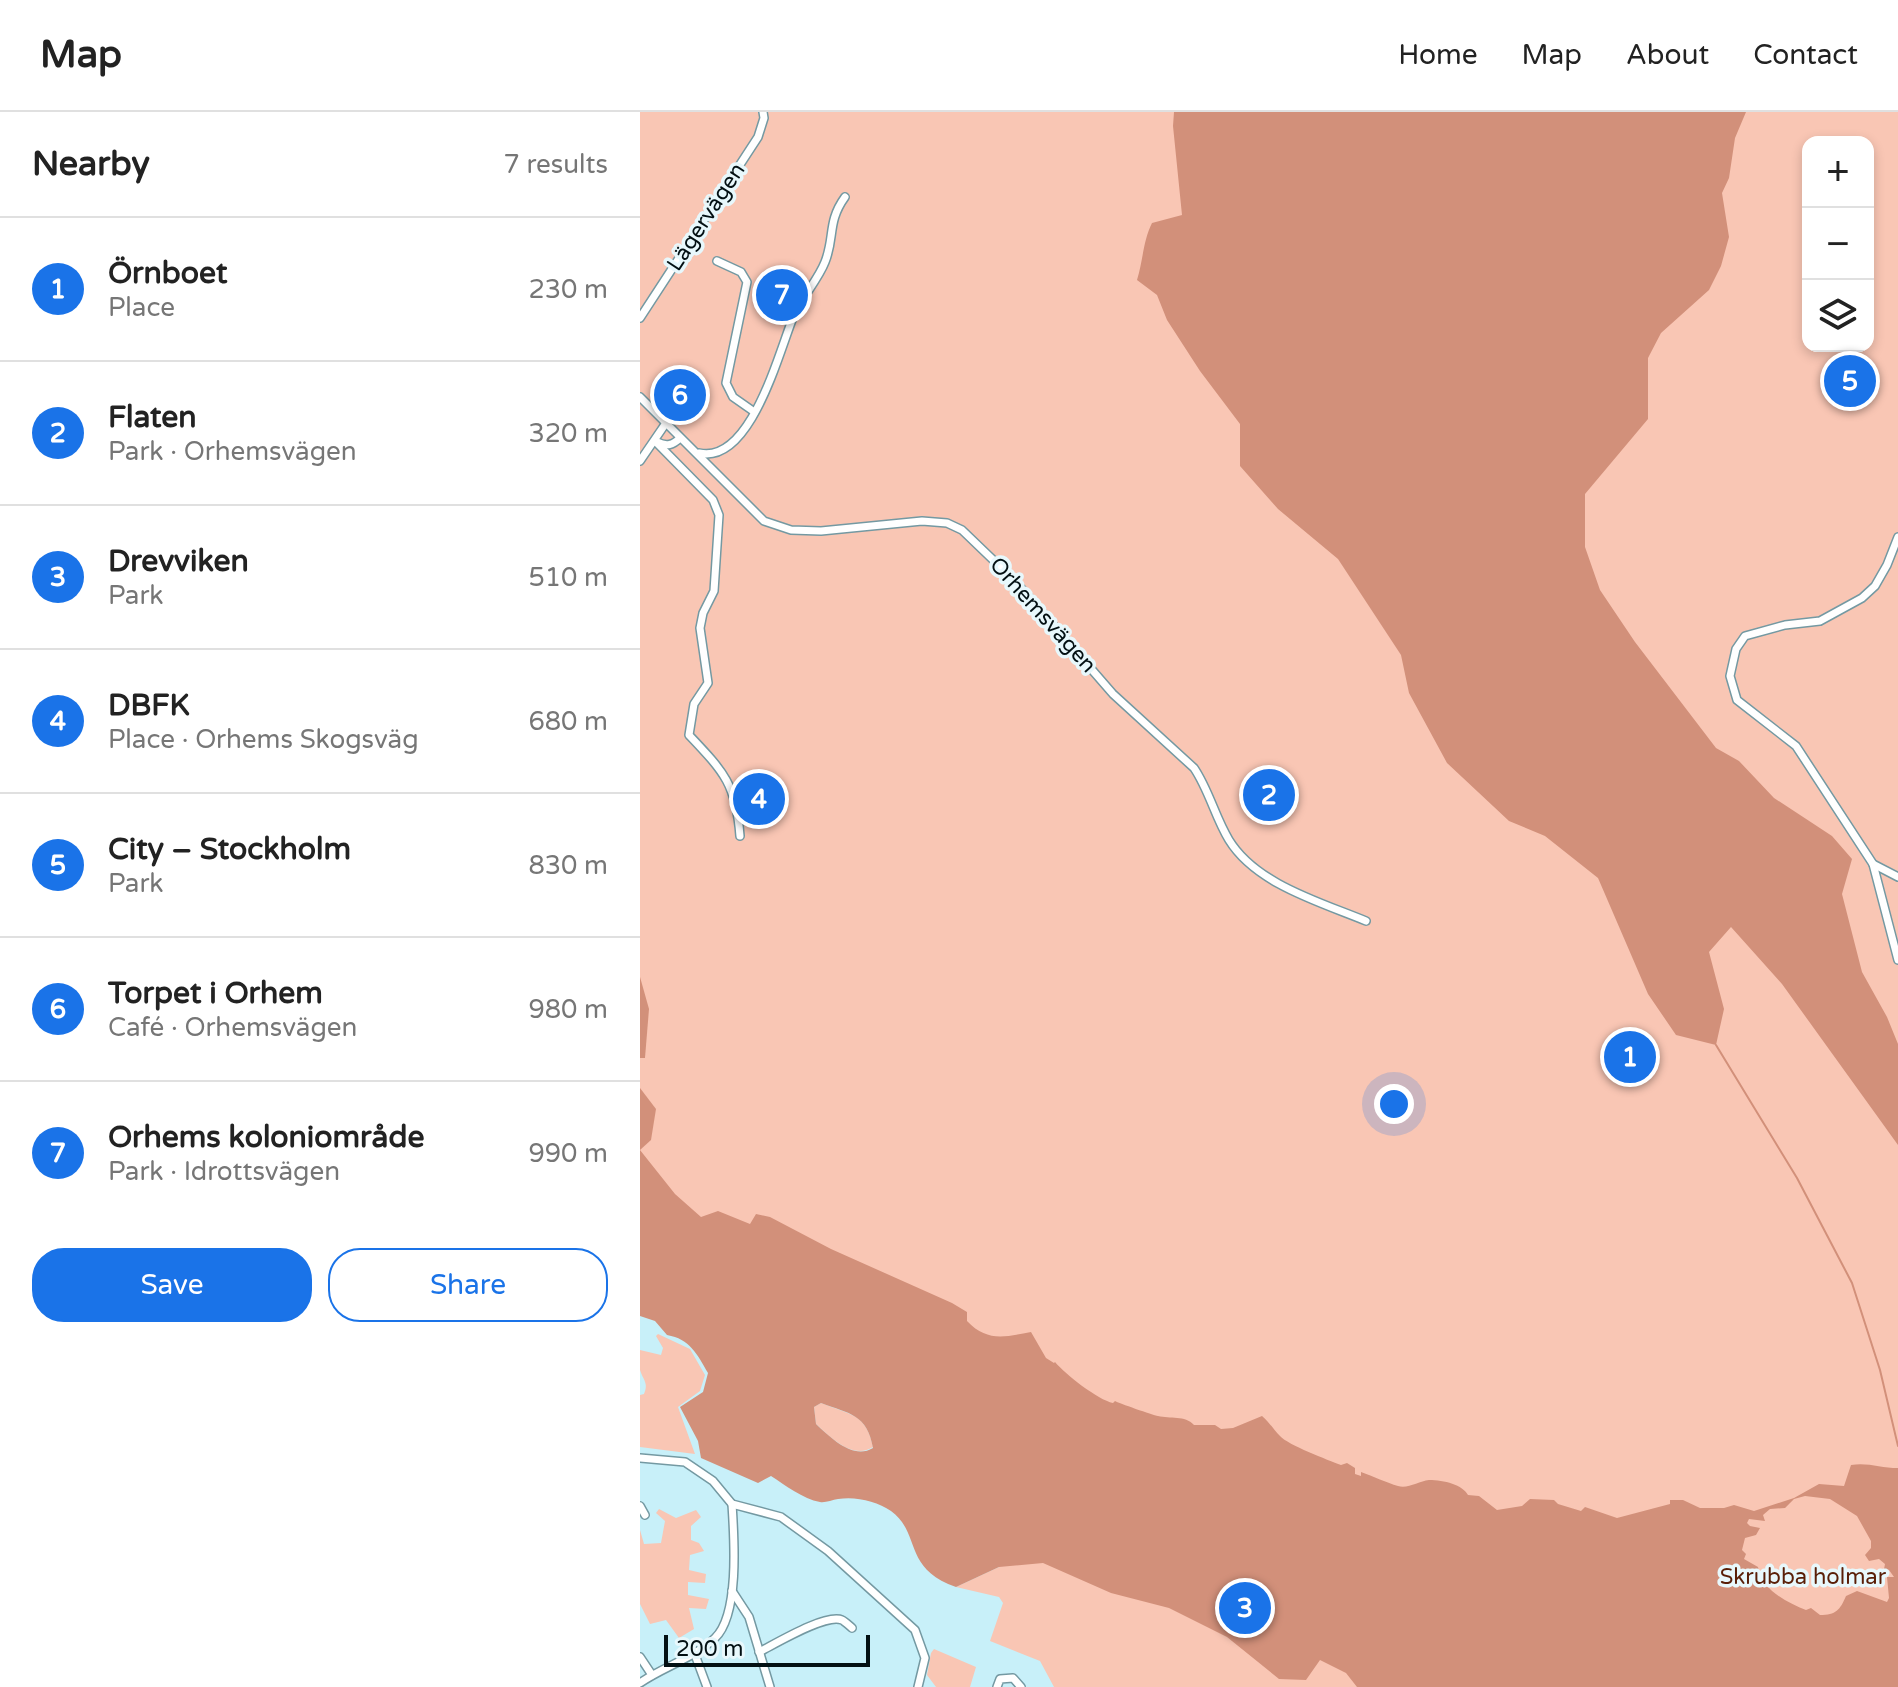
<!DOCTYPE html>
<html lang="en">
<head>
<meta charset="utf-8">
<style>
  body { margin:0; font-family:"Varela Round",sans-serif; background:#f2f2f2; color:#222 }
  .controls { position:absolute; right:24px; top:24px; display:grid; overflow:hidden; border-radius:16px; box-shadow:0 4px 12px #0003 }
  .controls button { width:72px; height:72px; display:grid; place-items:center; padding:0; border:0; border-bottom:2px solid #e0e0e0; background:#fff; color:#222; font:40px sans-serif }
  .scale { position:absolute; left:24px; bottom:20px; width:206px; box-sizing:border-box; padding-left:8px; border:4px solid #031013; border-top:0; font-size:22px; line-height:28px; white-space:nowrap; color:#031013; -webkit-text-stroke:6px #e8f8fc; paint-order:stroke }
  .you { position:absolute; left:754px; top:992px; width:28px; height:28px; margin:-20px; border:6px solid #fff; border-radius:50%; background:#1a73e8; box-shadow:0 0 0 12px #1a73e833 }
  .badge { display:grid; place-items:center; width:52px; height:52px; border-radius:50%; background:#1a73e8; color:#fff; font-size:26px; font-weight:700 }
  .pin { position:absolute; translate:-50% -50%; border:4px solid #fff; box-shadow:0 2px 8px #0006 }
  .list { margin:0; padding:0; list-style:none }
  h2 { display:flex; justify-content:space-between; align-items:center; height:104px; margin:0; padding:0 32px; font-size:34px }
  h2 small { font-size:26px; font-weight:400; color:#767676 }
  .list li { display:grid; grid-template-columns:52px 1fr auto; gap:24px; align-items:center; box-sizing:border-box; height:144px; padding:0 32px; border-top:2px solid #e0e0e0 }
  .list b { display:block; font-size:30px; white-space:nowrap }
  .list p { margin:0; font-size:26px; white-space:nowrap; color:#767676 }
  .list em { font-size:26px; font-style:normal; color:#767676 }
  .actions { display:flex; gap:16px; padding:24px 32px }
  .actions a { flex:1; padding:18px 0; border:2px solid #1a73e8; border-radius:32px; text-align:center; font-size:28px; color:#1a73e8 }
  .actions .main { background:#1a73e8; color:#fff }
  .icon { flex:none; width:44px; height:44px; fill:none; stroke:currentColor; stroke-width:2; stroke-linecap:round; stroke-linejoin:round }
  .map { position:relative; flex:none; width:1258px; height:1575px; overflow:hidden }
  header { display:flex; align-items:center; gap:48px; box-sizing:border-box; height:112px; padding:0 40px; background:#fff; border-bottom:2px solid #e0e0e0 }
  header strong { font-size:38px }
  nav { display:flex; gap:44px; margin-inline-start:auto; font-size:28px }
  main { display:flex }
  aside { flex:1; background:#fff }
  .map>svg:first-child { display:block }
  .green { fill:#f9c6b4; fill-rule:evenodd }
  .water { fill:#d2907a; fill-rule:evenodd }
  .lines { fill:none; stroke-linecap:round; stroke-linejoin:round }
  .stream { stroke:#d2907a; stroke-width:2 }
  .minor-casing { stroke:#7499a2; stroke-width:10 }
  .minor { stroke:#fff; stroke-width:7 }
  .labels { text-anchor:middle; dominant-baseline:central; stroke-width:7; stroke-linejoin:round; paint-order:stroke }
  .street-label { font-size:22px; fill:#031013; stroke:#e8f8fc }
  .park-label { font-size:22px; fill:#591e07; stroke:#e8f8fc }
</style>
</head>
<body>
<header>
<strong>Map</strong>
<nav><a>Home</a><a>Map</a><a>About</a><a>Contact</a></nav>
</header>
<main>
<aside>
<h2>Nearby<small>7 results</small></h2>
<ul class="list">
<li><span class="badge">1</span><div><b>Örnboet</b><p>Place</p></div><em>230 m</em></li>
<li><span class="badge">2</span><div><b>Flaten</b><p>Park · Orhemsvägen</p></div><em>320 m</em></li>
<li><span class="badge">3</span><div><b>Drevviken</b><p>Park</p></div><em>510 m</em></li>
<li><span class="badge">4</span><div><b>DBFK</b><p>Place · Orhems Skogsväg</p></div><em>680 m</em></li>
<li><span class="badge">5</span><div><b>City – Stockholm</b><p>Park</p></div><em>830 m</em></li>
<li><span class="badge">6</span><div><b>Torpet i Orhem</b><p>Café · Orhemsvägen</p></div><em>980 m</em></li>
<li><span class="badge">7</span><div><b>Orhems koloniområde</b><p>Park · Idrottsvägen</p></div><em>990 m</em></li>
</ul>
<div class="actions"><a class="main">Save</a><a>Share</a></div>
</aside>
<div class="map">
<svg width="1258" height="1575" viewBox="0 0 1258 1575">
  <rect width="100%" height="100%" fill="#c8f0f9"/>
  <g class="green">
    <path d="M0,0h1258v1575h-844l-14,-26 -50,-20 13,-38 -4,-6 -43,-10 43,-20 47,-94 -406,-228zM1168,30h60v204h-60z"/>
    <path d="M18,1222l32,15 15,26 -5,16 -22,16 17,47 -55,-7v-52l4,-1c5,-11 -1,-14 -4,-24 0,-5 0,-14 0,-20l21,5 2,-7 -7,-12z"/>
    <path d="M181,1291c29,12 45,10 52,44 -20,13 -42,-9 -57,-23l-2,-17z"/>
    <path d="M19,1397l17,9 20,-8 5,7 -10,9v14l8,3 5,8 -14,4 -1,15 17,4 -1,9 -17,-1v13l21,4 -3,10 -17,-1 5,21 -15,9 -13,-18 -16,4 -10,-20v-74l4,14 17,-1 4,-22 -9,-8z"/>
    <path d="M294,1537l42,18 -6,20h-34l-9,-12 4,-22z"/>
  </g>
  <g class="water">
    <path d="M534,0h572l-11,26 -6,40 -7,15 7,44 -8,29 -12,24 -48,43 -13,25v61l-63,75v53l15,43 35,52 81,106 23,13 35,37 58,38 20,23 -10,35 20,78 25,45 11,27v101l-116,-161 -51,-57 -22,25 15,57 -8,36 -40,-10 -28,-41 -50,-116 -53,-42 -36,-15 -62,-58 -38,-70 -8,-38 -63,-96 -60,-50 -38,-43v-42l-40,-53 -33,-51 -10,-25 -20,-15c6,-19 6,-39 15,-57l30,-8 -9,-89z"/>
    <path d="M0,865l9,32 -4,49h-5z"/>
    <path d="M0,976l16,21 -5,31 -11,10z"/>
    <path d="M0,1038l35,44 26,23 17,-6 32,13 6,-10 14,3 61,32 121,54 15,9v9c20,21 37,16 64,11l15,26 8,5 1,-1c10,12 43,38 58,41l2,-2c3,2 38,14 43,15 12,3 27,-1 36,9h21l6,4 12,-1 29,-12c8,7 11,13 18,20 8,9 48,24 61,29l6,-2 8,5v6l6,2v-4c12,4 26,11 37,14 10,3 21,-5 31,-6 15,0 34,5 39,15l11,1 18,14 25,-4 8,-7 24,1 4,4 23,7 4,-4 32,11 53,-14v-4h13l17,8h24l10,-3 20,6 40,-13 25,-14 25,2 7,-21c16,-3 30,3 47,3v219h-541l-11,-14 -26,-13 -14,20 -27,-1 -52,-42 -58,-29 -58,-15 -68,-30 -44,4 -43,20c-54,-19 -34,-53 -65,-76 -14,-10 -36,-15 -53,-12 -6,1 -13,4 -18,3 -17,-3 -35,-17 -49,-26l-13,7 -57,-25 -3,-17 -18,-34 23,-15 5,-19c-11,-19 -18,-34 -41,-38l-12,-14 -15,-5zM181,1291c29,11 46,11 52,45 -20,12 -42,-10 -57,-24l-2,-17zM1165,1384l25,3 27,17 14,25v7l-6,7 4,6 10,-2 6,5 -1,5 5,1 5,7h-7l2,21 -2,4 -30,-11 -11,5c-6,14 -10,19 -26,19l-9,-7 -5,2c-19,-7 -45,-21 -48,-43l-14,-8 2,-5 -4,-4 3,-12 11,-3 4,-7 -10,-2 -3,-3 2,-4 16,2 -2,-6 7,-6 15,-1 9,-9z"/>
  </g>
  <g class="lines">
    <path class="stream" d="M1076,933l81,133 55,105 28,87 18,76"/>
    <defs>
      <g id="minor">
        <path d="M77,149l24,11 6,10 -21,101 7,14 20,14"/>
        <path d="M0,206l118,-181 6,-19 -1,-6"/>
        <path d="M0,285l124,124 27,9 30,1 101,-10 25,2 15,7 52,50 99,114 81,74c15,22 21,49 35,72 27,44 91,62 137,81"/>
        <path d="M15,329l58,59 6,15 -5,76 -11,22 -3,15 8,55 -14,21 -5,31c35,37 47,49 51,101"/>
        <path d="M17,330c10,5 16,3 23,-4"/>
        <path d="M59,341c52,12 80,-102 95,-138 8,-18 24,-35 31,-53 10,-25 2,-40 20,-65"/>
        <path d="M0,349l26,-38"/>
        <path d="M1258,425l-11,28 -12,21 -13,12 -42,23 -35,4 -40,11 -9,13 -6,27 7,24 59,46 77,118 25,13"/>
        <path d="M1233,752l25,96"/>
        <path d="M0,1346l45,4 28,19 19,23 49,13 47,34 87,79 10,28 -7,29"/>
        <path d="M0,1394l5,9"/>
        <path d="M92,1479l17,26 21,70"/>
        <path d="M54,1540l13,35"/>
        <path d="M119,1540c16,-8 67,-39 83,-32 1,0 9,7 10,8"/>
        <path d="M0,1545l12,18"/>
        <path d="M0,1571c23,-16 54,-25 75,-45 25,-24 19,-102 17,-134"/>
        <path d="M357,1575l3,-8 13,-1 8,9"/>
      </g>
    </defs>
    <use href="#minor" class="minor-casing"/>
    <use href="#minor" class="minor"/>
  </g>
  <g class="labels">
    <g class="street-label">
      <text transform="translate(66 105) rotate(-57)">Lägervägen</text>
      <text transform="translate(403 503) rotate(48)">Orhemsvägen</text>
    </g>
    <g class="park-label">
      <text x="1163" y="1465">Skrubba holmar</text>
    </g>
  </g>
</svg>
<div class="controls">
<button>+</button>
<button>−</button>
<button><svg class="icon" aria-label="layers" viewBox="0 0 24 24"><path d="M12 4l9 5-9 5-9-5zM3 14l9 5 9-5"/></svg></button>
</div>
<div class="scale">200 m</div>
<div class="you"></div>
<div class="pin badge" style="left:990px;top:945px">1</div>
<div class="pin badge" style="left:629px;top:683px">2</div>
<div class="pin badge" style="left:605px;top:1496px">3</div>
<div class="pin badge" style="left:119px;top:687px">4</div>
<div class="pin badge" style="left:1210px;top:269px">5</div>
<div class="pin badge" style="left:40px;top:283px">6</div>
<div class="pin badge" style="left:142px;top:183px">7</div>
</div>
</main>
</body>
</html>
